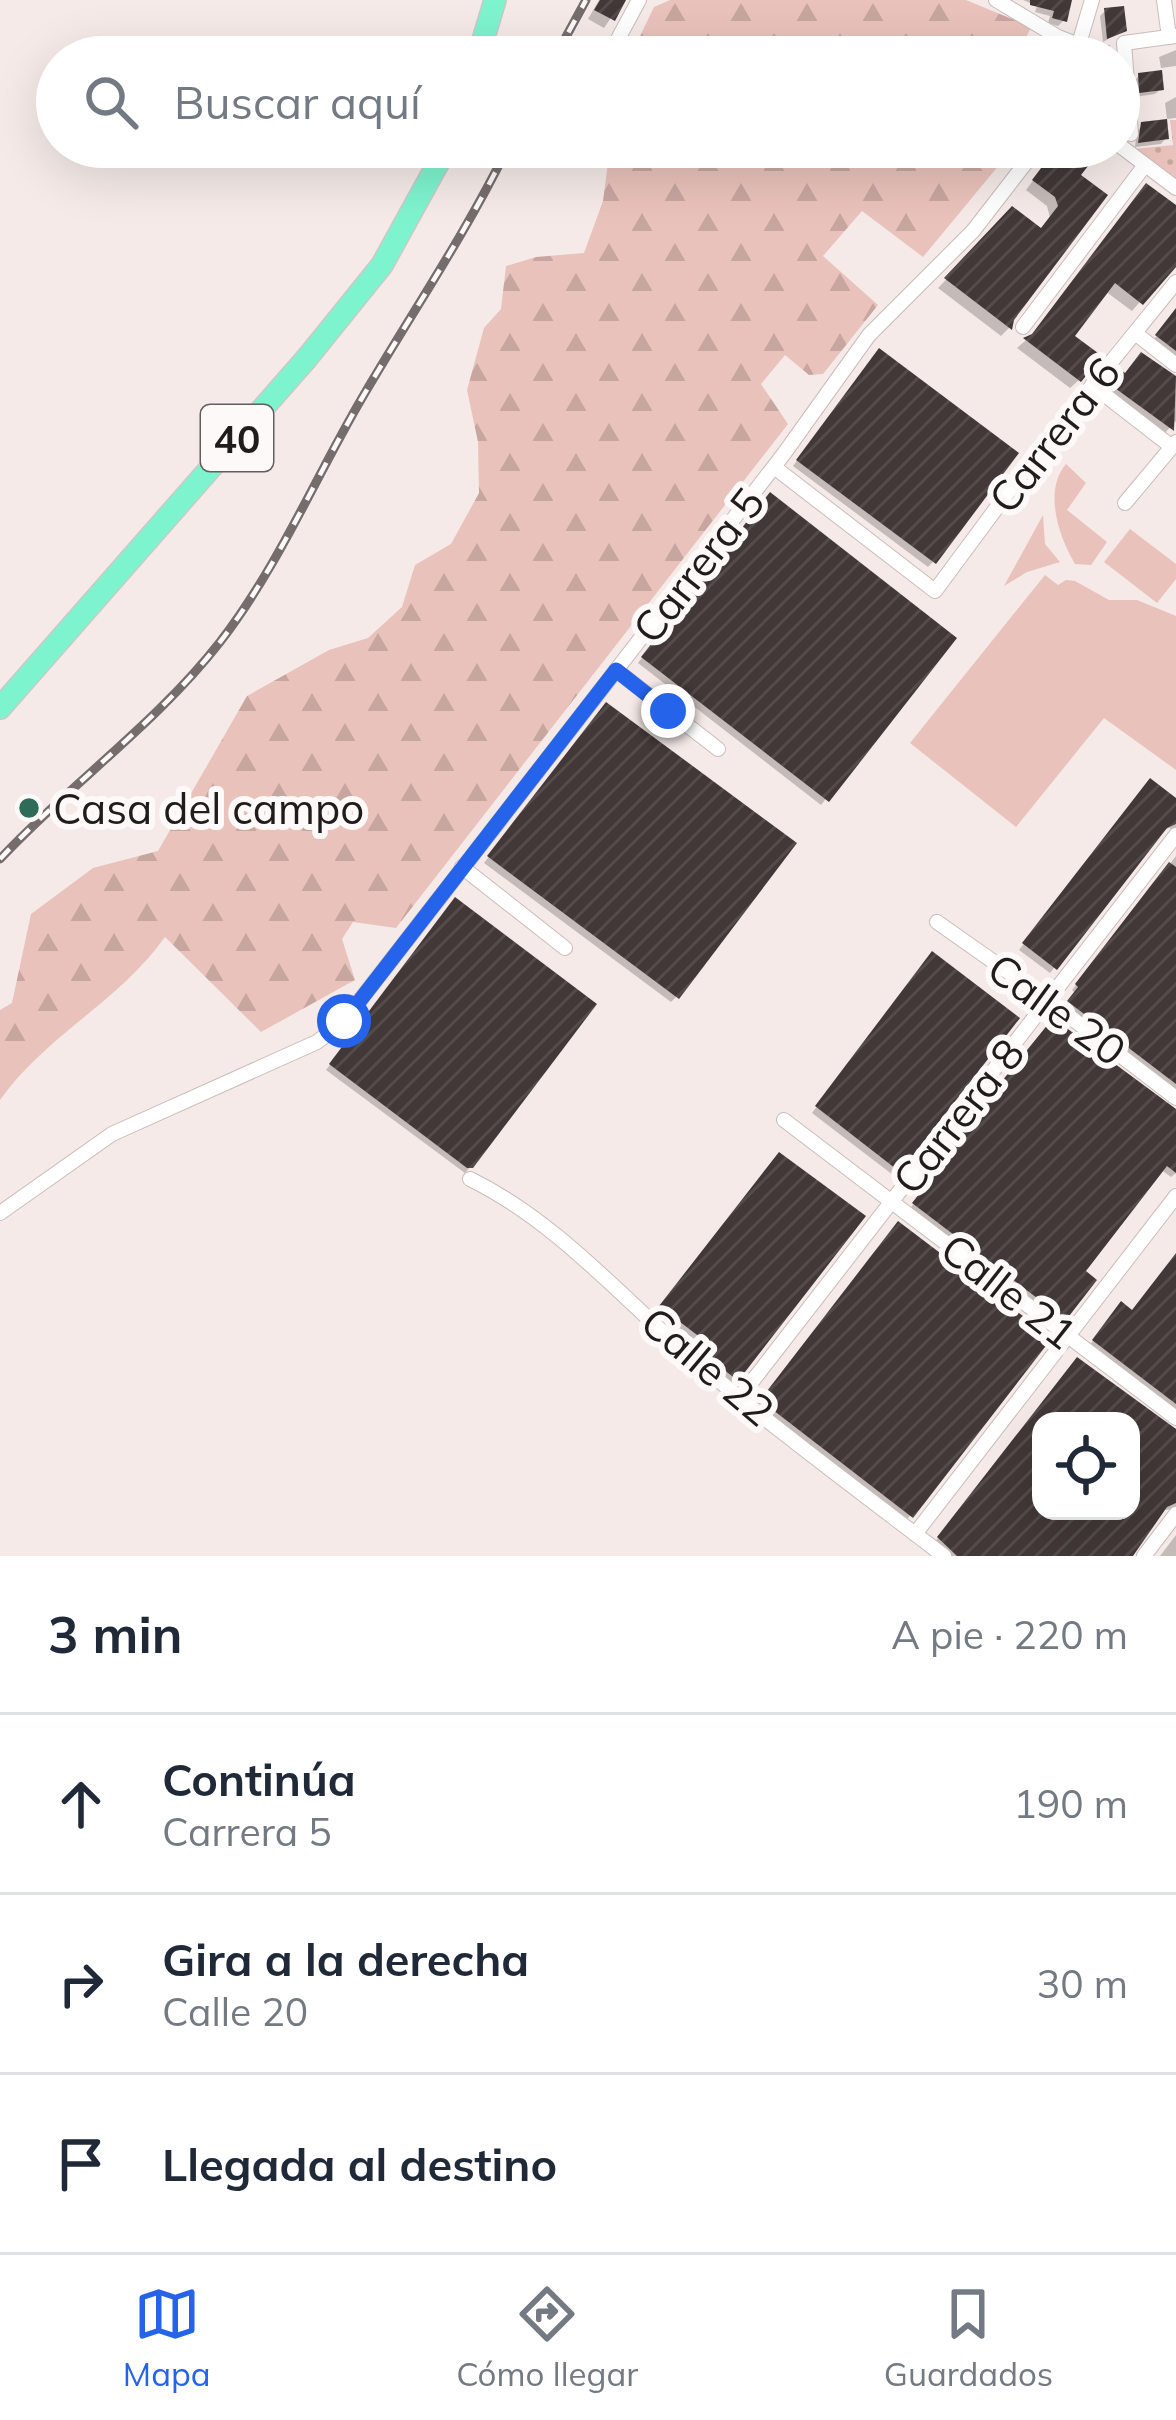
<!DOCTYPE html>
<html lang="es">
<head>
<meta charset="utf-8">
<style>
  body { margin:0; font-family:Mulish,sans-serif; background:#f6f6f7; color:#1f2937 }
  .controls { position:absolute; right:36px; bottom:36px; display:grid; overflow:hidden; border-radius:24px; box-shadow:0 12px 48px #0002 }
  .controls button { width:108px; height:108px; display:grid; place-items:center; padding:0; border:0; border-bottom:3px solid #e0e1e3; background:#fff; color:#1f2937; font:60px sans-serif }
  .stop { position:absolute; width:36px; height:36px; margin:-27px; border:9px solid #2563eb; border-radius:50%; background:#fff }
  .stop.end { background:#2563eb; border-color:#fff; box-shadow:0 3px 12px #0008 }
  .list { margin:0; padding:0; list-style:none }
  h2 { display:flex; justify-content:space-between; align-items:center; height:156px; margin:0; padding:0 48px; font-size:51px }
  h2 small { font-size:39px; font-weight:400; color:#747a83 }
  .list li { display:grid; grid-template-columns:78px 1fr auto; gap:36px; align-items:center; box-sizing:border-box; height:180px; padding:0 48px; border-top:3px solid #e0e1e3 }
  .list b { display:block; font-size:45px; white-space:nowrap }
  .list p { margin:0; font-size:39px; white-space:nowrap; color:#747a83 }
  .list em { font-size:39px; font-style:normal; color:#747a83 }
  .icon { flex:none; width:66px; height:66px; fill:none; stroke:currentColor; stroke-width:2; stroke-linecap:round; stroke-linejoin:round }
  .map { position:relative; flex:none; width:1176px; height:1556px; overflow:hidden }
  .search { position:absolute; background:#fff; box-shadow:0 12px 48px #0002; left:36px; right:36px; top:36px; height:132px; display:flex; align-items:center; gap:30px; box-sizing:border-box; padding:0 42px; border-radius:66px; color:#747a83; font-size:45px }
  .sheet { height:696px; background:#fff }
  nav { display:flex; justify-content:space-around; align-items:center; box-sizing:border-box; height:168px; border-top:3px solid #e0e1e3; background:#fff; font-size:33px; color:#747a83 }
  nav a { display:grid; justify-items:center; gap:6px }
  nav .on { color:#2563eb }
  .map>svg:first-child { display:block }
  .grass { fill:url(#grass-dots) }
  .forest { fill:url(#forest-firs) }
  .garden { fill:#e9c2bb }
  .shadow { fill:#0003; fill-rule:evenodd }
  .building { fill:url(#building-hatch); fill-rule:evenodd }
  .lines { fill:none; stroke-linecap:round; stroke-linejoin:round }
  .minor-casing { stroke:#c8bdbb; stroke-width:16 }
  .trunk-casing { stroke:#cac9c9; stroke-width:24 }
  .minor { stroke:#fff; stroke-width:14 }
  .trunk { stroke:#7ef4ce; stroke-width:21 }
  .rail-casing { stroke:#746d6c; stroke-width:9 }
  .rail { stroke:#fdf9f8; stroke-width:4.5; stroke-dasharray:14; stroke-linecap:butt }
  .route { stroke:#2563eb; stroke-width:15 }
  .poi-dot { fill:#2f6c57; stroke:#fdf9f8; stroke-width:4.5 }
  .labels { text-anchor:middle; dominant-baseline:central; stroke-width:12; stroke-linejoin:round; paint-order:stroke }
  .shield { fill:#fdf9f8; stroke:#635e5e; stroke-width:3 }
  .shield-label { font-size:39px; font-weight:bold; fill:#211c1c }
  .street-label { font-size:42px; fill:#211c1c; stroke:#fdf9f8 }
  .poi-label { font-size:42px; fill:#211c1c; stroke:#fdf9f8; text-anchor:start }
</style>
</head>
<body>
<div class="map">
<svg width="1176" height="1556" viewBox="0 0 1176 1556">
  <defs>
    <pattern id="grass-dots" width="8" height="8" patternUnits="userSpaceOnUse" patternTransform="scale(3)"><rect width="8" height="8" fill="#e9c2bb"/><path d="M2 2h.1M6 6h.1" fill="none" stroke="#c8a6a0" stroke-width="1.8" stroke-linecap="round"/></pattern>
    <pattern id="forest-firs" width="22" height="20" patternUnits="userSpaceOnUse" patternTransform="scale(3)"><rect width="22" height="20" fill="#e9c2bb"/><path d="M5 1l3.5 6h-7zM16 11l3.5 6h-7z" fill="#c8a6a0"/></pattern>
    <pattern id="building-hatch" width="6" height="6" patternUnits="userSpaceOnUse" patternTransform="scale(3)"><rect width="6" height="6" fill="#413837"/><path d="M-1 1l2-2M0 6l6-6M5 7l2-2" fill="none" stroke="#534c4b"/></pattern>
  </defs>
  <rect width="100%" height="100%" fill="#f5eae7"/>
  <path class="grass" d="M1170,120h6v60l-42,-31 39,-4z"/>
  <g class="forest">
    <path d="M670,0h296l65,27 -14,30h-387l24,-50z"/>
    <path d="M610,147h404l-91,110 -61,-46 -39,45 55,49 -55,69 -14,1 -24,-20 -24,29 27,40 -392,504 -43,-6 -11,17 13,41 -94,52 -96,-95c-45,64 -120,99 -165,163v-90l12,-7 19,-89 62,-46 65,-17 89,-155 82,-46 39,-12 34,-31 13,-42 36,-21 28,-51 -1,-51 -11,-52 17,-62 17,-19 5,-43 30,-9 48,-4 19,-52z"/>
  </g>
  <g class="garden">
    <path d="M1066,464l20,19 -19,27 40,32 -16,23 -16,-1c-16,-27 -32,-73 -9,-100z"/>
    <path d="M1043,515l2,29 15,18 -33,10 -23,14z"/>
    <path d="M1130,529l46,35v15l-19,24 -53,-41z"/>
    <path d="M1045,575l13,10 8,-5 9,1 34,19h28l39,16v154l-72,-52 -88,109 -106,-84z"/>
  </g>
  <g class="shadow">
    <path d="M599,0h24l-19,28 -16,-9z"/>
    <path d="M1023,0h46l-5,20 -6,6 -10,-3 2,-7 -15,-4 2,-6z"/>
    <path d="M1105,11l19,19 -21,12 -3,-26z"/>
    <path d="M1110,45l1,12h-18l5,-11z"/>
    <path d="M1176,50v16l-15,2 -2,-11z"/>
    <path d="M1139,76l22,13 -6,5 -20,3 -1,-16z"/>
    <path d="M1176,97v21l-9,1 -2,-16z"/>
    <path d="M1143,125l23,13 -5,6 -26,3 2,-16z"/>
    <path d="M1058,147h36l-17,28 -68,153 -8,8 -63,-48 75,-78 27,21 10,-13 -3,-12 -21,-16z"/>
    <path d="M1176,209v51l-44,51 -27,-20 -34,46 8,43 -9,8 -53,-40z"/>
    <path d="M1176,312v48l-24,-18z"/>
    <path d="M874,357l59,205 -5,5 -135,-101z"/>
    <path d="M1120,373l56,5v43l-13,14 -58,-45z"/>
    <path d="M765,501l188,137 -132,167 -183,-142z"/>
    <path d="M601,711l75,286 -5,5 -187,-139z"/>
    <path d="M1145,787l31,15v29l-7,-3 -8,4 -111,141 -31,-23z"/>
    <path d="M1176,856v237l-112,-86 11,-14 -3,-3z"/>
    <path d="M450,906l21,260 -6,7 -139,-103z"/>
    <path d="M928,960l-30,210 -5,5 -81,-62z"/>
    <path d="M1049,1027l127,84v62l-5,4 -11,-8 -78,103 -23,51 -150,-113 15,-20 -5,-3z"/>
    <path d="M775,1161l87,56 -131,167 -31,-25 6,-8 -50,-39z"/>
    <path d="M893,1230l155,109 -142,182 -149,-115z"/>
    <path d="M1176,1256v157l-87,-67 27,-36 16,3z"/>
    <path d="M1072,1366l104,63v80l-14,1 -31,46h-180l-17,-13zM1041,1421h90v90h-90z"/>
    <path d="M1176,1535v21h-16z"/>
  </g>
  <g class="building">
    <path d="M600,0h26l-11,21 -21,-11z"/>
    <path d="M1030,0h42l-5,22 -15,-4 2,-7 -24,-6z"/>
    <path d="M1124,6l3,25 -20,8 -3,-31z"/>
    <path d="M1162,70l2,20 -25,3 -1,-20z"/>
    <path d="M1167,119l2,20 -31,4 3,-21z"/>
    <path d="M1057,147h46l-22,28 27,20 -94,125 -2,10 -68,-52 68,-72 29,22 17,-22 -3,-9 -23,-17z"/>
    <path d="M1146,183l30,22v62l-33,38 -28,-22 -40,53 27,20 -21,26 -58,-44 9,-4z"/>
    <path d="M1176,308v43l-21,-16z"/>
    <path d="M879,348l140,105 -83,111 -140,-104z"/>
    <path d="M1141,352l35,24 -2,55 -66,-48 12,-14 5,4z"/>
    <path d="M770,492l187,146 -128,164 -188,-145z"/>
    <path d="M606,702l191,141 -118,156 -192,-143z"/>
    <path d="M1150,778l26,20v26l-9,4 -110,142 -35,-27z"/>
    <path d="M1169,862l7,5v217l-109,-83 11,-14 -3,-3z"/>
    <path d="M455,897l142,107 -124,164h-6l-138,-104z"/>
    <path d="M932,951l88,67 -120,154 -85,-66z"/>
    <path d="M1053,1018l123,91v64l-9,-7 -81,105 11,9 -31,40 -154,-117 15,-19 -5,-4z"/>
    <path d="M779,1152l87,64 -128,165 -36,-29 7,-8 -50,-38z"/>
    <path d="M898,1221l154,117 -139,180 -153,-118z"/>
    <path d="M1176,1253v151l-84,-64 29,-39 11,9z"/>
    <path d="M1077,1357l99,72v74l-9,4 -34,49h-176l-20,-19zM1041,1421h90v90h-90z"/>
  </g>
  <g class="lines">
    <defs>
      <g id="minor">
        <path d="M996,0l62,37 21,8"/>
        <path d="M1164,0l5,37"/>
        <path d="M618,39l21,-39"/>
        <path d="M1075,57l17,-57"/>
        <path d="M1131,134l-7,-91 52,-7"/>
        <path d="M1119,145l57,43"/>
        <path d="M1023,327l122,-162"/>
        <path d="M1135,333l41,32"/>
        <path d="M1092,385l80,62"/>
        <path d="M774,467l161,124 100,-135 141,-174"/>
        <path d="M1125,503l51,-61"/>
        <path d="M616,670l102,79"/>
        <path d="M462,867l103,81"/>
        <path d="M937,922l111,78 128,98"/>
        <path d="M784,1120l392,298"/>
        <path d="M470,1179c86,42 150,117 221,178 81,70 168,134 253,199"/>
        <path d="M0,1213l112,-79 205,-92 27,-21 439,-566 86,-120 104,-104 65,-84"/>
        <path d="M740,1397l436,-562"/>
        <path d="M915,1534l261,-338"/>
        <path d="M1144,1556l32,-42"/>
      </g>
      <g id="trunk">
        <path d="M478,57l17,-57"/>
        <path d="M0,708l307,-350 75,-93 65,-118"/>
      </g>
    </defs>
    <use href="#minor" class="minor-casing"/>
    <use href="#trunk" class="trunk-casing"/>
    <use href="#minor" class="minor"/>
    <use href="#trunk" class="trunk"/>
    <defs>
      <g id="rail">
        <path d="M555,57l31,-57"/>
        <path d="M0,859c70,-75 157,-136 220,-217 58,-75 94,-162 142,-244 49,-84 103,-163 146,-251"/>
      </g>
    </defs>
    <use href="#rail" class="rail-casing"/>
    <use href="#rail" class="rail"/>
  </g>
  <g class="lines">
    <path class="route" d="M344,1021l272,-351 52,41"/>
  </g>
  <circle class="poi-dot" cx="29" cy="808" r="12"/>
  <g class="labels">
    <rect class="shield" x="201" y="405" width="72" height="66" rx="9"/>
    <g class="shield-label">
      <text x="237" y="438">40</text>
    </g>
    <g class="street-label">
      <text transform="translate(1054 435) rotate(-52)">Carrera 6</text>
      <text transform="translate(698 565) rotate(-52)">Carrera 5</text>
      <text transform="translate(1057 1009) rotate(36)">Calle 20</text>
      <text transform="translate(958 1116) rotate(-52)">Carrera 8</text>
      <text transform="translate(1009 1291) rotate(38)">Calle 21</text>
      <text transform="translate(708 1366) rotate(40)">Calle 22</text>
    </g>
    <g class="poi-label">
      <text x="53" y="808">Casa del campo</text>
    </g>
  </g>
</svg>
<div class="controls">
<button><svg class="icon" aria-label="locate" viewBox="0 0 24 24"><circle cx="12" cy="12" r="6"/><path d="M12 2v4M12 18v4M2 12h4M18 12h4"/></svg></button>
</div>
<div class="stop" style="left:344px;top:1021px"></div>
<div class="stop end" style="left:668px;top:711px"></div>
<div class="search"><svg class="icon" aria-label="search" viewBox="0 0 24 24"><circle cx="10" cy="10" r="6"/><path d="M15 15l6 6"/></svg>Buscar aquí</div>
</div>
<section class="sheet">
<h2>3 min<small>A pie · 220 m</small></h2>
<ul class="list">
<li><svg class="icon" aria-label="ahead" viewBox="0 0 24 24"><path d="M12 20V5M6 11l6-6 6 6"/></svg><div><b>Continúa</b><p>Carrera 5</p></div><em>190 m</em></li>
<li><svg class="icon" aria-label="right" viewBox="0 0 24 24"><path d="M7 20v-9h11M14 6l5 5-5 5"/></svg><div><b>Gira a la derecha</b><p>Calle 20</p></div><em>30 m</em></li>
<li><svg class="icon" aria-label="arrive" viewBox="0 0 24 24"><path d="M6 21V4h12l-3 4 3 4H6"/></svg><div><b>Llegada al destino</b></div></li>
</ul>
</section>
<nav>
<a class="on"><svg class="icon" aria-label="map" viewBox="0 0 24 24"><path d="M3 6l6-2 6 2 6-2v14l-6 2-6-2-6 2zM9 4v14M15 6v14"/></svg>Mapa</a>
<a><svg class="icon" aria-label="directions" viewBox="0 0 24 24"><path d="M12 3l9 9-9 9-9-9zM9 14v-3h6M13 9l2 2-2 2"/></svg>Cómo llegar</a>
<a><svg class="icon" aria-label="saved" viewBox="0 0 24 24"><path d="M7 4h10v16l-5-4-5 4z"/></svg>Guardados</a>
</nav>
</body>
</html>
